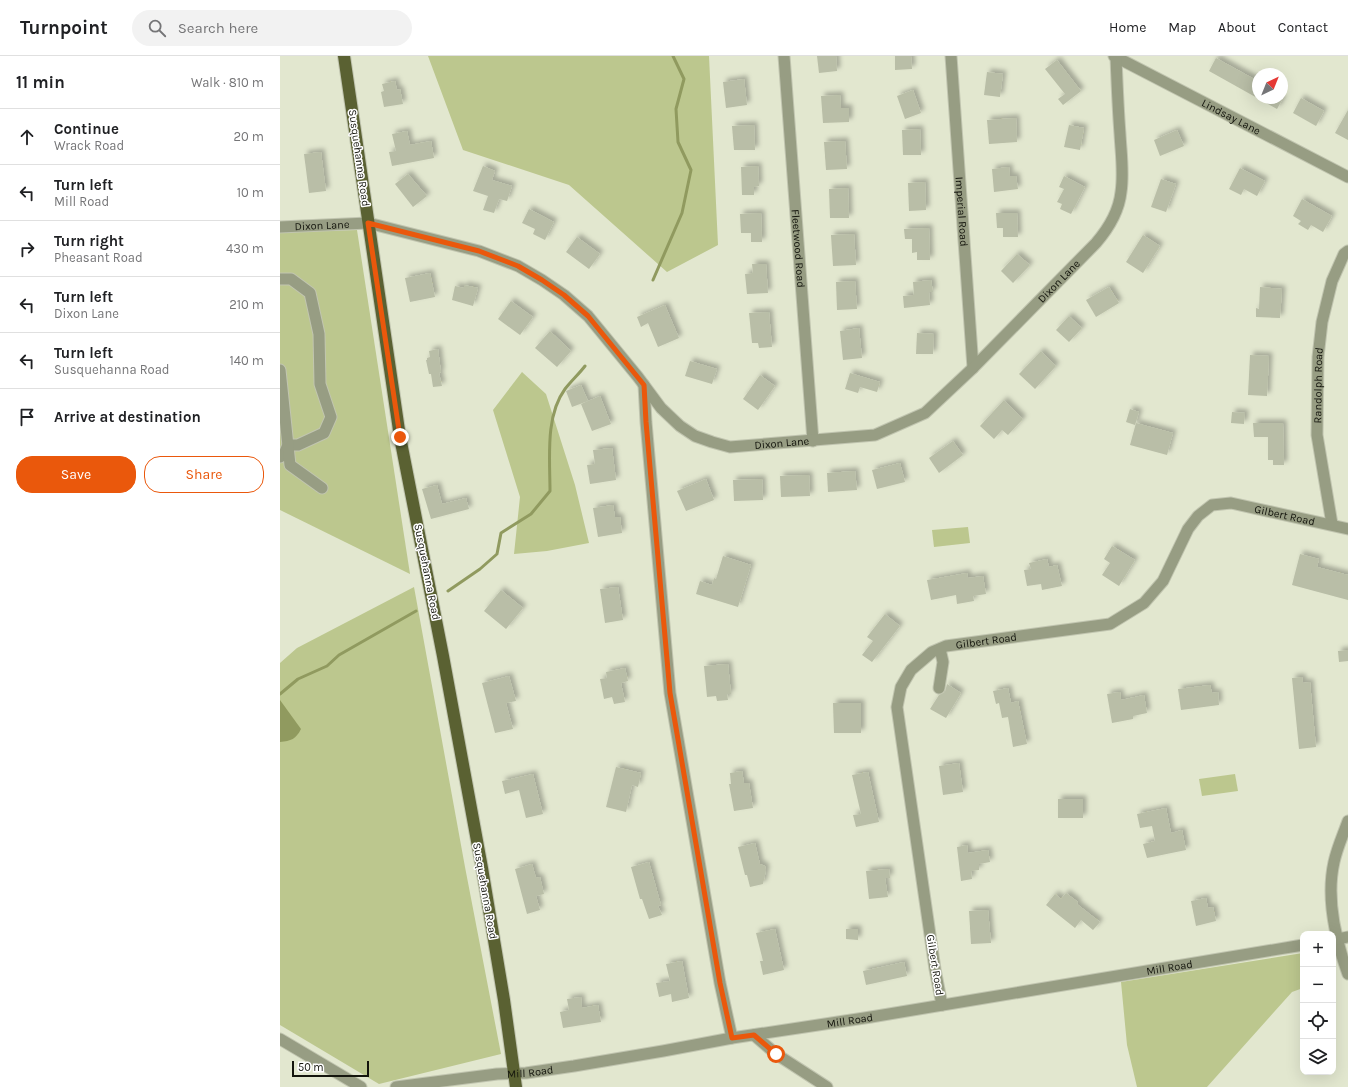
<!DOCTYPE html>
<html lang="en">
<head>
<meta charset="utf-8">
<style>
  body { margin:0; font-family:Karla,sans-serif; background:#f2f2f2; color:#202124 }
  .controls { position:absolute; right:12px; bottom:12px; display:grid; overflow:hidden; border-radius:8px; box-shadow:0 4px 16px #0002 }
  .controls button { width:36px; height:36px; display:grid; place-items:center; padding:0; border:0; border-bottom:1px solid #e0e0e0; background:#fff; color:#202124; font:20px sans-serif }
  .compass { position:absolute; left:972px; top:12px; width:36px; height:36px; border-radius:50%; background:#fff; box-shadow:0 4px 16px #0002; rotate:43deg }
  .scale { position:absolute; left:12px; bottom:10px; width:77px; box-sizing:border-box; padding-left:4px; border:2px solid #14150d; border-top:0; font-size:11px; line-height:14px; white-space:nowrap; color:#14150d; -webkit-text-stroke:3px #fff; paint-order:stroke }
  .stop { position:absolute; width:12px; height:12px; margin:-9px; border:3px solid #ea580c; border-radius:50%; background:#fff }
  .stop.end { background:#ea580c; border-color:#fff; box-shadow:0 1px 4px #0008 }
  .list { margin:0; padding:0; list-style:none }
  h2 { display:flex; justify-content:space-between; align-items:center; height:52px; margin:0; padding:0 16px; font-size:17px }
  h2 small { font-size:13px; font-weight:400; color:#757577 }
  .list li { display:grid; grid-template-columns:26px 1fr auto; gap:12px; align-items:center; box-sizing:border-box; height:56px; padding:0 16px; border-top:1px solid #e0e0e0 }
  .list b { display:block; font-size:15px; white-space:nowrap }
  .list p { margin:0; font-size:13px; white-space:nowrap; color:#757577 }
  .list em { font-size:13px; font-style:normal; color:#757577 }
  .actions { display:flex; gap:8px; padding:12px 16px }
  .actions a { flex:1; padding:9px 0; border:1px solid #ea580c; border-radius:16px; text-align:center; font-size:14px; color:#ea580c }
  .actions .main { background:#ea580c; color:#fff }
  .icon { flex:none; width:22px; height:22px; fill:none; stroke:currentColor; stroke-width:2; stroke-linecap:round; stroke-linejoin:round }
  .map { position:relative; flex:none; width:1068px; height:1031px; overflow:hidden }
  header { display:flex; align-items:center; gap:24px; box-sizing:border-box; height:56px; padding:0 20px; background:#fff; border-bottom:1px solid #e0e0e0 }
  header strong { font-size:19px }
  nav { display:flex; gap:22px; margin-inline-start:auto; font-size:14px }
  .search { width:280px; height:36px; background:#f2f2f2; display:flex; align-items:center; gap:10px; box-sizing:border-box; padding:0 14px; border-radius:22px; color:#757577; font-size:15px }
  main { display:flex }
  aside { flex:1; background:#fff }
  .map>svg:first-child { display:block }
  .green { fill:#bcc78e }
  .water { fill:#909a5f }
  .lines { fill:none; stroke-linecap:round; stroke-linejoin:round }
  .stream { stroke:#909a5f; stroke-width:3 }
  .building { fill:#b9bea7; filter:url(#shadow) }
  .minor-casing { stroke:#c1c5b0; stroke-width:13 }
  .major-casing { stroke:#c1c5b0; stroke-width:14 }
  .minor { stroke:#979d83; stroke-width:11 }
  .major { stroke:#5a6132; stroke-width:12 }
  .route { stroke:#ea580c; stroke-width:5 }
  .labels { text-anchor:middle; dominant-baseline:central; stroke-width:3; stroke-linejoin:round; paint-order:stroke }
  .street-label { font-size:11px; fill:#14150d; stroke:#fff }
</style>
</head>
<body>
<header>
<strong>Turnpoint</strong>
<div class="search"><svg class="icon" aria-label="search" viewBox="0 0 24 24"><circle cx="10" cy="10" r="6"/><path d="M15 15l6 6"/></svg>Search here</div>
<nav><a>Home</a><a>Map</a><a>About</a><a>Contact</a></nav>
</header>
<main>
<aside>
<h2>11 min<small>Walk · 810 m</small></h2>
<ul class="list">
<li><svg class="icon" aria-label="ahead" viewBox="0 0 24 24"><path d="M12 20V5M6 11l6-6 6 6"/></svg><div><b>Continue</b><p>Wrack Road</p></div><em>20 m</em></li>
<li><svg class="icon" aria-label="left" viewBox="0 0 24 24"><path d="M17 20v-9H6M10 6l-5 5 5 5"/></svg><div><b>Turn left</b><p>Mill Road</p></div><em>10 m</em></li>
<li><svg class="icon" aria-label="right" viewBox="0 0 24 24"><path d="M7 20v-9h11M14 6l5 5-5 5"/></svg><div><b>Turn right</b><p>Pheasant Road</p></div><em>430 m</em></li>
<li><svg class="icon" aria-label="left" viewBox="0 0 24 24"><path d="M17 20v-9H6M10 6l-5 5 5 5"/></svg><div><b>Turn left</b><p>Dixon Lane</p></div><em>210 m</em></li>
<li><svg class="icon" aria-label="left" viewBox="0 0 24 24"><path d="M17 20v-9H6M10 6l-5 5 5 5"/></svg><div><b>Turn left</b><p>Susquehanna Road</p></div><em>140 m</em></li>
<li><svg class="icon" aria-label="arrive" viewBox="0 0 24 24"><path d="M6 21V4h12l-3 4 3 4H6"/></svg><div><b>Arrive at destination</b></div></li>
</ul>
<div class="actions"><a class="main">Save</a><a>Share</a></div>
</aside>
<div class="map">
<svg width="1068" height="1031" viewBox="0 0 1068 1031">
  <defs>
    <filter id="shadow"><feDropShadow dx="3.5" dy="-3.5" stdDeviation="2" flood-color="#0004"/></filter>
  </defs>
  <rect width="100%" height="100%" fill="#e2e7cf"/>
  <g class="green">
    <path d="M148,0h281l9,189 -51,27 -98,-87 -106,-35z"/>
    <path d="M77,174l53,344 -130,-64v-278z"/>
    <path d="M242,316l24,22 29,91 14,58 -42,8 -33,3 6,-57 -27,-87z"/>
    <path d="M688,471l2,16 -36,4 -2,-17z"/>
    <path d="M134,531l51,280 36,187 -122,30 -99,-59v-362l17,-15z"/>
    <path d="M955,718l3,17 -36,5 -3,-17z"/>
    <path d="M1023,897v35l-11,4 -85,95h-70l-10,-42 -6,-63z"/>
  </g>
  <path class="water" d="M0,644l21,29c-5,10 -10,12 -21,13z"/>
  <g class="lines">
    <g class="stream">
      <path d="M373,224l29,-67 9,-43 -13,-28 -2,-33 8,-30 -11,-23"/>
      <path d="M168,535l32,-22 17,-15 4,-21 30,-19 19,-23c0,-32 -5,-75 15,-102 6,-8 14,-15 20,-23"/>
      <path d="M0,638l18,-15 29,-13 12,-11 77,-44"/>
    </g>
  </g>
  <g class="building">
    <path d="M537,0h19l1,15 -18,2z"/>
    <path d="M615,0h16l1,13 -17,1z"/>
    <path d="M936,2l40,22 2,-4v22h25l-6,11 -68,-38z"/>
    <path d="M777,4l24,31 -18,14 -5,-6 7,-5 -20,-25z"/>
    <path d="M707,16l16,2 -3,23 -16,-2z"/>
    <path d="M464,23l3,26 -21,3 -3,-26z"/>
    <path d="M115,25l2,9 3,-1 3,15 -19,3 -3,-15 3,-1 -2,-7z"/>
    <path d="M633,34l8,23 -16,6 -8,-23z"/>
    <path d="M560,39l1,13h8v14l-26,1 -2,-27z"/>
    <path d="M1021,42l23,13 -8,15 -23,-13z"/>
    <path d="M1068,54v30l-13,-7z"/>
    <path d="M736,62l1,24 -28,2 -2,-24z"/>
    <path d="M474,69l1,25h-21l-2,-24z"/>
    <path d="M789,69l15,3 -4,22 -16,-3z"/>
    <path d="M640,73l1,26h-18l-1,-25z"/>
    <path d="M897,74l7,16 -24,10 -6,-16z"/>
    <path d="M127,75l3,14 21,-4 3,17 -42,8 -3,-14 7,-1 -4,-17z"/>
    <path d="M565,85l2,28 -21,1 -2,-28z"/>
    <path d="M41,96l5,39 -17,2 -5,-39z"/>
    <path d="M203,110l12,5 -3,9 20,6 -5,15 -8,-2 -5,14 -11,-3 5,-14 -15,-5z"/>
    <path d="M478,110l1,20 -5,1v8h-12l-1,-28z"/>
    <path d="M729,111l1,9h6l2,13 -24,3 -2,-23z"/>
    <path d="M960,112l25,13 -8,15 -13,-7 -3,6 -12,-6z"/>
    <path d="M128,118l19,22 -14,11 -18,-23z"/>
    <path d="M784,120l21,11 -14,27 -11,-5 2,-5 -5,-2 7,-13 -5,-2z"/>
    <path d="M881,123l15,5 -10,28 -15,-5z"/>
    <path d="M645,126l1,28 -17,1 -1,-28z"/>
    <path d="M568,132l1,30h-19l-1,-29z"/>
    <path d="M1022,143l30,17 -9,16 -12,-7 -3,5 -10,-6 3,-3 -8,-5z"/>
    <path d="M249,153l25,13 -9,18 -12,-6 2,-5 -13,-6z"/>
    <path d="M481,157l1,29h-11v-9h-10l-1,-19z"/>
    <path d="M716,157h21l1,24h-15v-9h-6z"/>
    <path d="M649,172l1,32h-13v-8l-5,1v-14h-7l-1,-10z"/>
    <path d="M574,178l2,31 -23,1 -2,-31z"/>
    <path d="M863,179l17,11 -17,27 -17,-11z"/>
    <path d="M297,181l23,17 -11,15 -23,-17z"/>
    <path d="M737,198l13,11 -17,18 -12,-12z"/>
    <path d="M472,208h14l2,29 -21,1 -2,-20 8,-1z"/>
    <path d="M150,217l5,24 -25,5 -5,-24z"/>
    <path d="M651,224l2,12h-4l1,13 -26,3 -1,-12 11,-1 -1,-13z"/>
    <path d="M575,225l2,28 -20,1 -1,-28z"/>
    <path d="M184,229l14,3 -5,18 -21,-6 3,-14 9,2z"/>
    <path d="M829,231l10,16 -23,14 -10,-17z"/>
    <path d="M980,231l22,2 -2,29 -24,-1v-9l3,1z"/>
    <path d="M231,245l22,16 -13,18 -22,-16z"/>
    <path d="M385,249l14,33 -21,9 -10,-24 -7,4 -4,-10z"/>
    <path d="M489,256l3,35 -13,1 -1,-5h-6l-3,-30z"/>
    <path d="M789,260l13,12 -13,14 -13,-12z"/>
    <path d="M579,272l3,30 -19,2 -3,-29z"/>
    <path d="M270,275l21,20 -14,16 -22,-19z"/>
    <path d="M637,277l17,1 -1,20h-17z"/>
    <path d="M158,293l3,23 -2,1 3,13 -9,1 -2,-13h-2l-3,-14h1v-2l3,-1 -1,-6z"/>
    <path d="M761,295l15,15 -21,23 -16,-15z"/>
    <path d="M970,299l19,1 -2,40 -19,-1z"/>
    <path d="M410,305l27,8 -5,15 -27,-8z"/>
    <path d="M570,317l30,9 -3,10 -17,-5 -2,6 -13,-4z"/>
    <path d="M480,319l15,11 -17,24 -15,-11z"/>
    <path d="M301,329l7,16 -16,6 -6,-16z"/>
    <path d="M320,340l11,28 -19,7 -11,-27z"/>
    <path d="M724,344l19,19 -15,16 -6,-5 -8,9 -14,-13z"/>
    <path d="M850,353l9,3 -4,13 -9,-3z"/>
    <path d="M952,356l13,1 -1,11 -13,-1z"/>
    <path d="M856,367l37,10 -6,22 -37,-10z"/>
    <path d="M973,367h30l1,42h-11v-5h-5v-23h-14z"/>
    <path d="M673,385l10,14 -24,18 -10,-15z"/>
    <path d="M332,392l4,32 -26,4 -3,-19 8,-1 -2,-14z"/>
    <path d="M620,407l5,19 -28,7 -5,-19z"/>
    <path d="M575,415l2,19 -29,2 -1,-19z"/>
    <path d="M529,419l1,21 -29,1 -1,-21z"/>
    <path d="M426,423l8,21 -28,11 -9,-20z"/>
    <path d="M482,423l1,21 -29,1 -1,-21z"/>
    <path d="M157,429l5,19 24,-6 3,11 -38,10 -9,-30z"/>
    <path d="M333,449l2,12h5l2,16 -24,4 -5,-29z"/>
    <path d="M832,490l23,14 -16,26 -17,-11 8,-12 -6,-4z"/>
    <path d="M1020,498l19,5 -2,8 31,8v25l-56,-15z"/>
    <path d="M443,500l28,9 -13,42 -42,-13 4,-13 12,4 2,-7 2,1z"/>
    <path d="M767,503l2,8 8,-2 5,21 -20,4 -1,-6 -14,2 -3,-16 7,-1 -2,-6z"/>
    <path d="M687,517l1,5 15,-2 3,18 -13,2 1,5 -17,3 -1,-9 -25,5 -4,-20z"/>
    <path d="M338,531l5,33 -18,3 -5,-34z"/>
    <path d="M221,534l22,18 -17,21 -22,-18z"/>
    <path d="M605,558l15,12 -28,36 -10,-7 11,-14 -6,-4z"/>
    <path d="M1068,594v11l-9,1 -1,-11z"/>
    <path d="M448,608l3,30h-4l1,6 -11,1 -1,-5 -9,1 -3,-31z"/>
    <path d="M345,612l3,13 -7,2 4,19 -11,2 -2,-7 -8,2 -4,-20 7,-1 -1,-6z"/>
    <path d="M229,620l7,25 -10,2 7,26 -18,4 -13,-50z"/>
    <path d="M1022,621l1,6 7,-1 6,65 -17,2 -7,-71z"/>
    <path d="M667,628l14,9 -15,25 -16,-9 9,-14 6,-3z"/>
    <path d="M930,629l2,8 6,-1 1,13 -38,5 -3,-21z"/>
    <path d="M728,632l3,15 7,-2 9,43 -14,3 -5,-30 -6,1 -3,-15 -3,1 -3,-13z"/>
    <path d="M840,636l1,8 23,-5 3,18 -14,3v3l-21,4 -5,-29z"/>
    <path d="M553,647h28v30h-27z"/>
    <path d="M679,707l4,29 -20,3 -4,-29z"/>
    <path d="M336,711l25,6 -3,14 -6,-2 -6,27 -20,-5z"/>
    <path d="M462,715l2,12h5l4,25 -19,3 -5,-27h2l-1,-11z"/>
    <path d="M588,716l11,50 -23,5 -3,-12 8,-1 -9,-39z"/>
    <path d="M253,718l10,40 -17,4 -7,-28 -14,4 -3,-13z"/>
    <rect x="778" y="743" width="25" height="19"/>
    <path d="M886,752l5,25 11,-3 4,20 -39,8 -4,-14 12,-3 -3,-15 -12,2 -3,-14z"/>
    <path d="M475,787l5,21 5,2 1,4 -3,14 -13,3 -3,-12h-2l-7,-28z"/>
    <path d="M687,789l1,8 20,-3 2,12 -11,2v6l-8,1 1,8 -11,2 -4,-34z"/>
    <path d="M369,806l12,43 -3,1 4,9 -13,4 -7,-20h-2l-9,-32z"/>
    <path d="M252,808l4,14 4,-1 4,17 -8,2 4,14 -13,4 -12,-45z"/>
    <path d="M609,813l1,9h-5l3,19 -19,2 -3,-28z"/>
    <path d="M786,837l12,9 -1,2 23,18 -7,8 -12,-10 -6,8 -29,-23 9,-11 6,5z"/>
    <path d="M926,842l2,10 5,-1 3,14 -20,5 -5,-25z"/>
    <path d="M708,854l3,33 -20,1 -2,-33z"/>
    <path d="M495,873l9,41 -21,5 -3,-14h3l-7,-28z"/>
    <path d="M566,873h12v11l-12,-1z"/>
    <path d="M402,905l7,37 -17,4 -1,-8 -12,3 -3,-14 14,-2 -4,-17z"/>
    <path d="M624,906l3,14 -41,9 -3,-14z"/>
    <path d="M301,941l1,11 16,-3 3,17 -38,6 -3,-16 9,-2 -2,-11z"/>
  </g>
  <g class="lines">
    <defs>
      <g id="minor">
        <path id="s1" d="M504,0l29,385"/>
        <path id="s2" d="M671,0l22,312"/>
        <path id="s3" d="M834,0l234,121"/>
        <path id="s4" d="M0,171l88,-4 111,28 39,15 24,14 22,15 24,21 50,61 23,31 19,18 15,10 17,6 18,5 145,-12 50,-22 48,-45 123,-125c12,-14 23,-32 25,-51 3,-19 0,-39 -1,-58 -2,-26 -3,-51 -4,-77"/>
        <path d="M0,223h11l19,14 9,41 1,50 11,33 -7,16 -26,12h-10l-4,9 -4,3"/>
        <path d="M0,314l10,95 32,23"/>
        <path d="M364,329l2,37 24,271 50,290 12,55"/>
        <path id="s5" d="M1052,468l-15,-89 1,-78 4,-35 10,-41 12,-27 4,-3"/>
        <path d="M659,632l4,-26 -3,-13"/>
        <path d="M1068,765c-5,14 -11,27 -14,41 -8,36 2,79 14,112"/>
        <path d="M1053,884l15,-3"/>
        <path id="s6" d="M662,949l-7,-36 -38,-262 4,-20 10,-17 21,-18 14,-6 164,-22 34,-21 19,-22 25,-52 10,-13 14,-11 19,-2 117,26"/>
        <path d="M474,979l22,19 51,33"/>
        <path d="M0,983l81,48"/>
        <path id="s7" d="M116,1031l101,-13 29,-1 48,-7 89,-15 69,-13 139,-21 432,-72"/>
      </g>
      <path id="major" d="M64,0l56,381 43,219 39,212 22,132 12,87"/>
    </defs>
    <use href="#minor" class="minor-casing"/>
    <use href="#major" class="major-casing"/>
    <use href="#minor" class="minor"/>
    <use href="#major" class="major"/>
  </g>
  <g class="lines">
    <path class="route" d="M120,381l-32,-214 111,28 39,15 24,14 22,15 24,21 56,69 2,37 24,271 50,290 12,55 22,-3 22,19"/>
  </g>
  <g class="labels">
    <g class="street-label">
      <text stroke="none"><textPath href="#s3" startOffset="132">Lindsay Lane</textPath></text>
      <text transform="translate(79 102) rotate(82)">Susquehanna Road</text>
      <text stroke="none"><textPath href="#s2" startOffset="156">Imperial Road</textPath></text>
      <text stroke="none"><textPath href="#s4" startOffset="42">Dixon Lane</textPath></text>
      <text stroke="none"><textPath href="#s1" startOffset="193">Fleetwood Road</textPath></text>
      <text stroke="none"><textPath href="#s4" startOffset="917">Dixon Lane</textPath></text>
      <text stroke="none"><textPath href="#s5" startOffset="140">Randolph Road</textPath></text>
      <text stroke="none"><textPath href="#s4" startOffset="581">Dixon Lane</textPath></text>
      <text stroke="none"><textPath href="#s6" startOffset="785">Gilbert Road</textPath></text>
      <text transform="translate(147 516) rotate(79)">Susquehanna Road</text>
      <text stroke="none"><textPath href="#s6" startOffset="425">Gilbert Road</textPath></text>
      <text transform="translate(205 835) rotate(80)">Susquehanna Road</text>
      <text transform="translate(655 909) rotate(81)">Gilbert Road</text>
      <text stroke="none"><textPath href="#s7" startOffset="783">Mill Road</textPath></text>
      <text stroke="none"><textPath href="#s7" startOffset="459">Mill Road</textPath></text>
      <text stroke="none"><textPath href="#s7" startOffset="135">Mill Road</textPath></text>
    </g>
  </g>
</svg>
<div class="controls">
<button>+</button>
<button>−</button>
<button><svg class="icon" aria-label="locate" viewBox="0 0 24 24"><circle cx="12" cy="12" r="6"/><path d="M12 2v4M12 18v4M2 12h4M18 12h4"/></svg></button>
<button><svg class="icon" aria-label="layers" viewBox="0 0 24 24"><path d="M12 4l9 5-9 5-9-5zM3 14l9 5 9-5"/></svg></button>
</div>
<svg class="compass" viewBox="-18 -18 36 36"><path d="M0-13l5 13h-10z" fill="#e53935"/><path d="M0 13l5-13h-10z" fill="#757577"/></svg>
<div class="scale">50 m</div>
<div class="stop" style="left:496px;top:998px"></div>
<div class="stop end" style="left:120px;top:381px"></div>
</div>
</main>
</body>
</html>
